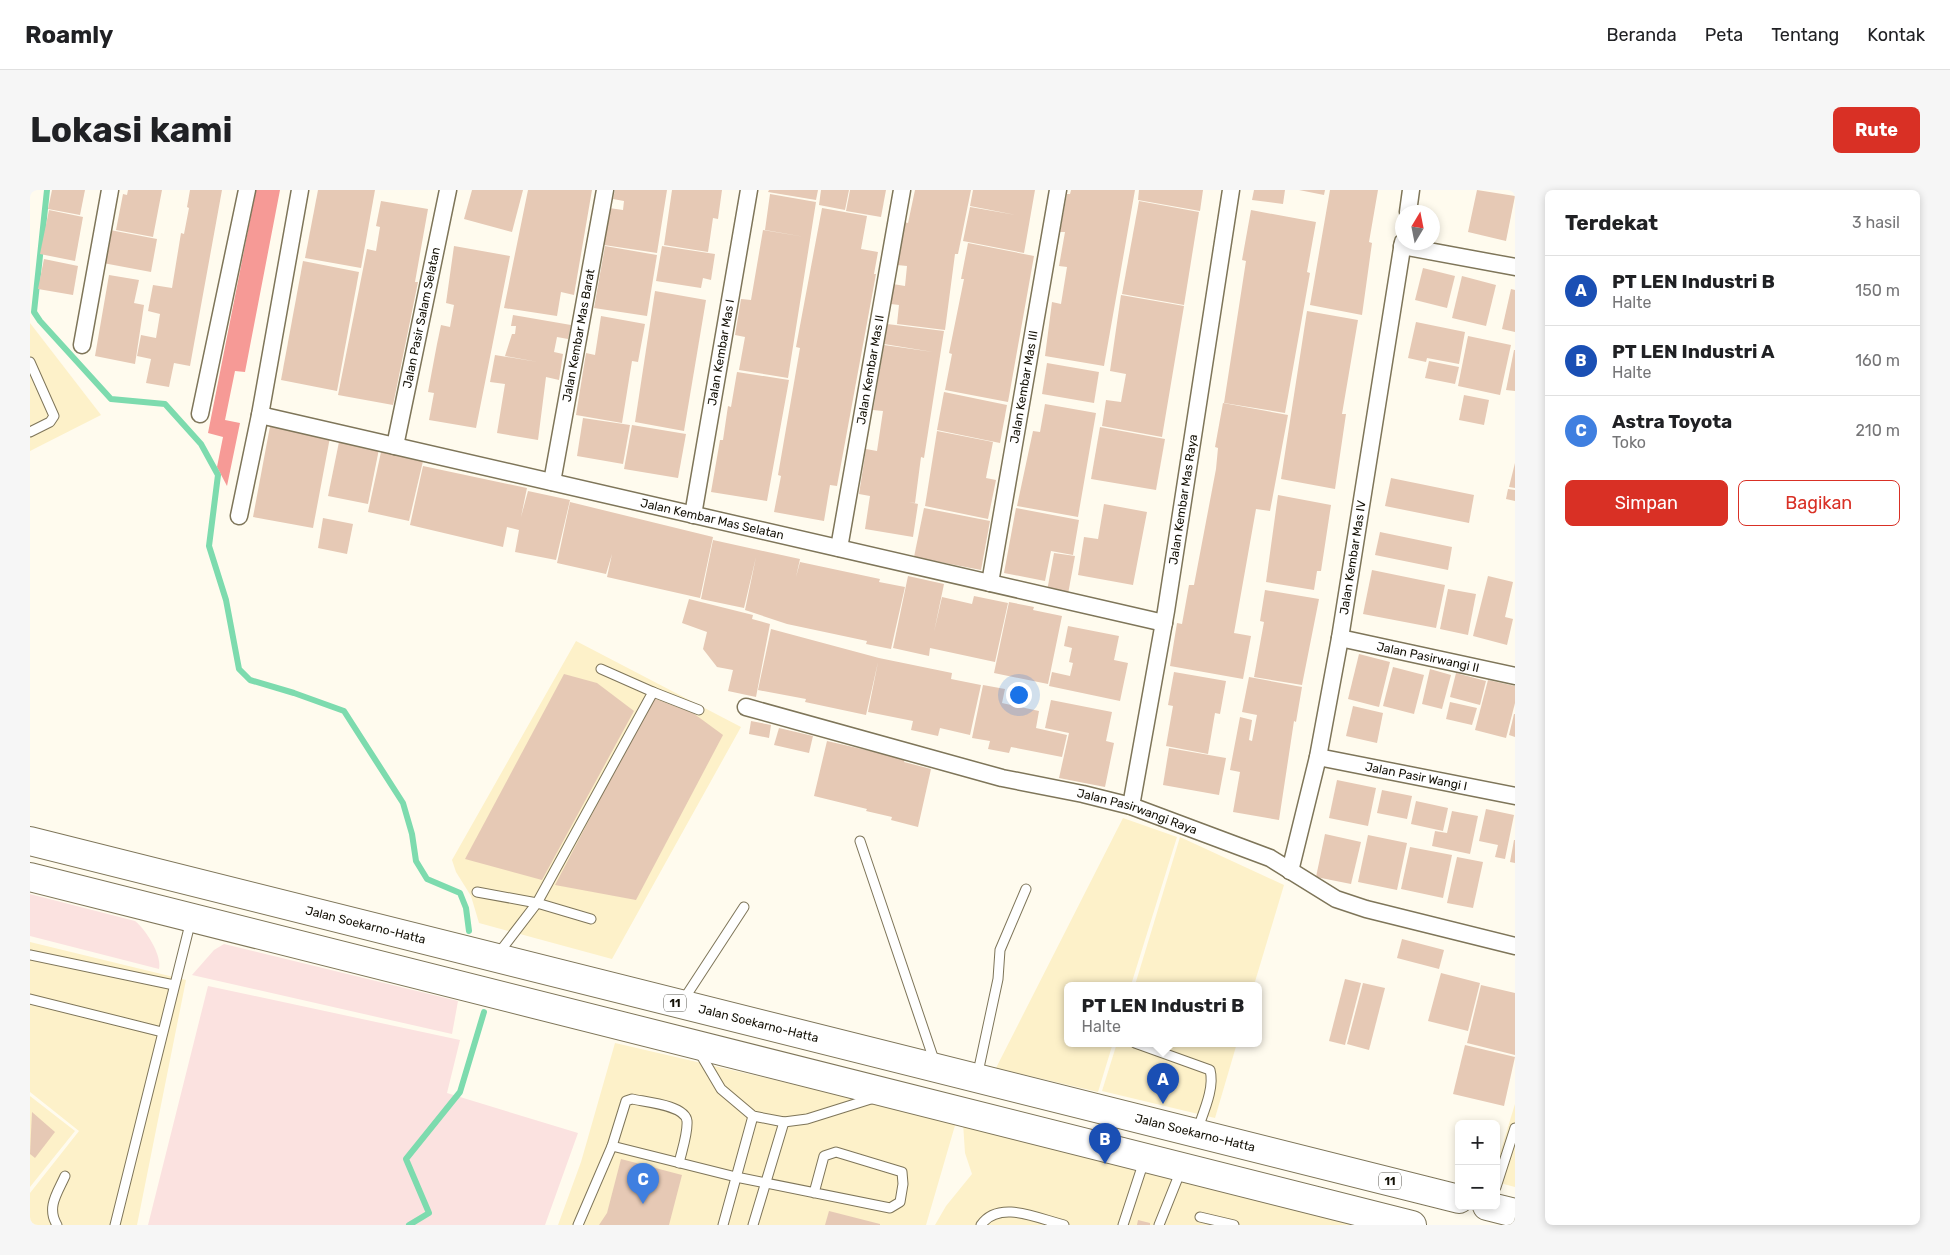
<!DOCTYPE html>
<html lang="id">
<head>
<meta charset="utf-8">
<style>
  body { margin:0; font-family:Rubik,sans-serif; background:#f6f6f6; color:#202124 }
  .controls { position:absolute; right:15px; bottom:15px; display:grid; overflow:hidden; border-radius:8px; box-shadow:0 2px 8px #0003 }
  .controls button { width:45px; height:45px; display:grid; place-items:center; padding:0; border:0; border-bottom:1px solid #e0e0e0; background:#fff; color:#202124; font:25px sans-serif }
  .compass { position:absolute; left:1365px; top:15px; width:45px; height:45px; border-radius:50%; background:#fff; box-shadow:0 2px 8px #0003; rotate:10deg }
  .you { position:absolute; left:988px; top:504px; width:18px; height:18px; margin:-12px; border:4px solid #fff; border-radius:50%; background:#1a73e8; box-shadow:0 0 0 8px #1a73e833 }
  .badge { display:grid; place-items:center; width:32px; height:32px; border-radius:50%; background:#d93025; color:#fff; font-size:16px; font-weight:700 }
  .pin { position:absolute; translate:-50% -41px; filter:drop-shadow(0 1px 2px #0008) }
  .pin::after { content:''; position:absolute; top:26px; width:18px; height:15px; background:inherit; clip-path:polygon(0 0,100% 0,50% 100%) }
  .popup { position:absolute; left:1034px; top:792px; width:198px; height:65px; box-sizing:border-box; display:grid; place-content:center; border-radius:8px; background:#fff; filter:drop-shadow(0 1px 4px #0005); font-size:16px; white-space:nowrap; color:#757577 }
  .popup b { font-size:19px; color:#202124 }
  .popup::after { content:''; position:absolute; left:50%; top:100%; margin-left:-10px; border:10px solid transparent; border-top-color:#fff }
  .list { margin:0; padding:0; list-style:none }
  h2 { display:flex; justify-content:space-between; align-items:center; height:65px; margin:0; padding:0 20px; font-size:21px }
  h2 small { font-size:16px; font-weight:400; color:#757577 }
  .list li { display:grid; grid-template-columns:32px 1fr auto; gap:15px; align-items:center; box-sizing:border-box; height:70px; padding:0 20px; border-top:1px solid #e0e0e0 }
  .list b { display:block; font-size:19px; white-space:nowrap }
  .list p { margin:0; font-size:16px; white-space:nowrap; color:#757577 }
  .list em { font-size:16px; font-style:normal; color:#757577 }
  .actions { display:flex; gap:10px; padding:15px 20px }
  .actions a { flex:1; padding:11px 0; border:1px solid #d93025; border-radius:8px; text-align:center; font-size:18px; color:#d93025 }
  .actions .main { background:#d93025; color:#fff }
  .map { position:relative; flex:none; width:1485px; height:1035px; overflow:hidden; border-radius:8px }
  header { display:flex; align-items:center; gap:30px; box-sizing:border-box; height:70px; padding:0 25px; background:#fff; border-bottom:1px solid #e0e0e0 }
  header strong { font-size:24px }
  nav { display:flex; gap:28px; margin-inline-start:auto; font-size:18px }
  .intro { display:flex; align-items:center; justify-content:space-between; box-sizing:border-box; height:120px; padding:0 30px }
  h1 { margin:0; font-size:35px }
  .button { padding:12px 22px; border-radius:8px; background:#d93025; color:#fff; font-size:18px; font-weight:700 }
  main { display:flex; gap:30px; padding:0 30px }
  aside { flex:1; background:#fff; border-radius:8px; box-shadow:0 2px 8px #0003 }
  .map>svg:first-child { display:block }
  .built { fill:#fdf1c9 }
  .green { fill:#fbe2e0 }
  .forest { fill:#f69a96 }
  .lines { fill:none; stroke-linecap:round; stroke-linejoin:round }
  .stream { stroke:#7ddbae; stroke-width:6 }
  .building { fill:#e6c9b5 }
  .service-casing { stroke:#7e7559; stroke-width:11 }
  .minor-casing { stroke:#7e7559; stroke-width:19 }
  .trunk-casing { stroke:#7e7559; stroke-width:30 }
  .service { stroke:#fff; stroke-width:9 }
  .minor { stroke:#fff; stroke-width:16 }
  .trunk { stroke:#fff; stroke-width:28 }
  .labels { text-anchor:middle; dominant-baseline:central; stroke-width:4; stroke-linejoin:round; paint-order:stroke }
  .shield { fill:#fff; stroke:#5a5850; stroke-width:1 }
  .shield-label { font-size:11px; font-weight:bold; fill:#131005 }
  .street-label { font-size:12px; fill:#131005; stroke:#fff }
</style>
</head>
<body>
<header>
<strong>Roamly</strong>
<nav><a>Beranda</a><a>Peta</a><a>Tentang</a><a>Kontak</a></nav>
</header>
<div class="intro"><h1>Lokasi kami</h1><a class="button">Rute</a></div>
<main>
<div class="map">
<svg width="1485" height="1035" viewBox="0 0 1485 1035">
  <rect width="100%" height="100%" fill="#fffbee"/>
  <g class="built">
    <path d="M0,133l71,92 -71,36z"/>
    <path d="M546,451l165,86 -129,232 -133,-36 -8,-27 -15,-24 -4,-12z"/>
    <path d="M1093,628l54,19 -46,148h-63v58h45l-15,49 -102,-24z"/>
    <path d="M1150,647l104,48 -30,100h-119z"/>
    <path d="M0,752l156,38 -49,245h-107v-32l49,-62 -49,-39z"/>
    <path d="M585,853l341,79 -30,103h-368l23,-63z"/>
    <path d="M1087,853h120l-22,75 -113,-27z"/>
    <path d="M0,906l45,35 -45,56z"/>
    <path d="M1485,914v83l-19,-5v-16z"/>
    <path d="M933,933l403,102h-431l11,-19 26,-32 -7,-21z"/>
  </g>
  <g class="green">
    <path d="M0,704l105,27c11,9 27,34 24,48l-129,-33z"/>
    <path d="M194,754l234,57 -6,33 -260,-59 22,-25z"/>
    <path d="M178,796l252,54 -13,53 131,40 -33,92h-397z"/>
  </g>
  <path class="forest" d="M226,0h24l-35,182 -10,-1 -10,49 15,3 -13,63 -10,-19 6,-30 -15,-4z"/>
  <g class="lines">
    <g class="stream">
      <path d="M17,0l-13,122 6,9 71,78 54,5 36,40 17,31 -9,71 17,54 13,69 11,11 44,13 50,18 59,92 9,31 4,27 11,18 33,14 6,15 3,23"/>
      <path d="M379,1035l20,-12 -23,-54 54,-67 24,-80"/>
    </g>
  </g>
  <g class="building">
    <path d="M22,0h33l-5,25 -32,-6z"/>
    <path d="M98,0h34l-9,47 -37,-7 7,-36 4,1z"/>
    <path d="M160,0h32l-32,176 -16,-3 -5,24 -23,-4 5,-24 -14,-3 4,-21 15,3 4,-24 -12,-3 5,-26 19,3 9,-55 3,1 5,-26 -2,-1z"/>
    <path d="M288,0h57l-14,78 -56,-10z"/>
    <path d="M442,0h51l-11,42 -48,-13z"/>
    <path d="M498,0h64l-18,105 -13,-3 -4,24 -53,-8z"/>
    <path d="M585,0h52l-10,63 -53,-8 5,-37 14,2 1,-9 -11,-2z"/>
    <path d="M642,0h50l-4,29 -5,-1 -5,34 -44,-7z"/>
    <path d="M739,0h49l-2,10 -48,-8z"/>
    <path d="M791,0h28l-4,20 -26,-5z"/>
    <path d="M820,0h36l-5,27 -35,-6z"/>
    <path d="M885,0h56l-13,64h-3l-10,76 -48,-6 2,-19 -8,-1 2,-20 12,2 2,-20 -10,-1 7,-43 4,1z"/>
    <path d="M943,0h62l-11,63 -61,-12 7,-34 46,8 -46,-9z"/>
    <path d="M1041,0h64l-31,176 -59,-10 7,-54 9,2 6,-37 -8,-1 6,-34h-5l7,-38h3z"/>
    <path d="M1109,0h64l-3,21 -62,-11z"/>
    <path d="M1224,0h31l-2,14 -31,-4z"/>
    <path d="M1269,0h26l-1,5z"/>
    <path d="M1300,0h48l-9,52 3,1 -10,72 -52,-10z"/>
    <path d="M1447,0l38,6 -9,45 -38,-9z"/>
    <path d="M740,4l46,8 -28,176 -49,-8 6,-33 -10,-2 6,-36 10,1 12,-70 42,7 -40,-7z"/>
    <path d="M351,11l47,8 -13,73h3l-25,123 -55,-10 29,-146 9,2 4,-24 -4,-1z"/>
    <path d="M1109,11l60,11 -15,93 -62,-11z"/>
    <path d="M792,18l45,8 -6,33 17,3 -4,22h2l-39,212 -7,-1 -6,36 -50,-9 7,-36 -3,-1 22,-127 -4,-1z"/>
    <path d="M19,20l34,7 -8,44 -35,-7z"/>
    <path d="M1221,20l65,12 -9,50 3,1 -25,140 -61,-10 22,-142 -4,-1z"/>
    <path d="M80,40l47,9 -6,33 -48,-9z"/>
    <path d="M938,53l66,13 -26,146 -63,-12 7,-36 -3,-1 15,-74h-3z"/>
    <path d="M424,56l56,10 -34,172 -47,-8 5,-27 -6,-1 9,-48 4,-19 9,2 4,-22 -8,-2z"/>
    <path d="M575,56l52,9 -10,61 -53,-8z"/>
    <path d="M632,56l53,8 -4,26 -8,-2 -2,10 -45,-7z"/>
    <path d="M14,69l34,7 -5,29 -35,-6z"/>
    <path d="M273,71l56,11 -22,119 -56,-11z"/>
    <path d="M1393,78l32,8 -8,32 -32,-8z"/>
    <path d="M79,85l30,5 -5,23 10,2 -9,59 -40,-8z"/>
    <path d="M1432,86l34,9 -10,41 -34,-8z"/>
    <path d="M1481,99l4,1v42l-13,-3z"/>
    <path d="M625,101l51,9 -22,131 -49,-9z"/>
    <path d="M1091,105l63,11 -22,131 -60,-11 4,-26 15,2 5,-28 -16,-3z"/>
    <path d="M1277,121l51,9 -16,94h4l-11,75 -54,-10z"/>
    <path d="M483,125l58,10 -3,14 -11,-2 -3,15 9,2 -4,26 -13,-3 -8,63 -41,-7 8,-49 -15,-2 5,-27 43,7 -33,-6 7,-22h3l1,-8h-5z"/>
    <path d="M571,126l44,8 -7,38 -6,-1 -10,62 -46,-8 10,-62 9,2z"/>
    <path d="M1386,132l49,10 -6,32 -32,-6 -1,4 -18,-4z"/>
    <path d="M857,134l57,7 -20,127 -3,-1 -6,46 -6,-1 9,2 -5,33 -48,-8 5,-33 -11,-2 7,-45 11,2 6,-40 -10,-1 11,-65 49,7 -49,-8z"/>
    <path d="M1438,146l43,9 -11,50 -42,-9z"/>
    <path d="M1484,160h1v41l-9,-1z"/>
    <path d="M1399,171l30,6 -4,17 -30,-6z"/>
    <path d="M1017,173l52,9 -5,31 -52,-9z"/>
    <path d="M707,182l52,8 -22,121 -56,-9 9,-52h3l5,-34 3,1z"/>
    <path d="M914,202l63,13 -7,38 -63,-13z"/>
    <path d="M1434,205l25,5 -5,25 -25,-5z"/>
    <path d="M1193,213l65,12 -18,96 -14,-2 -22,124 17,3 -8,43 -73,-13 7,-43 5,1 7,-39h5l22,-116 2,-21 -3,-1z"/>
    <path d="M1015,214l51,9 -18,104 -61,-11 16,-75 7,1z"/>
    <path d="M553,228l47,7 -7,39 -46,-8z"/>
    <path d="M241,231l60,11 -18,96 -60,-11z"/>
    <path d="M602,235l54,9 -8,44 -54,-9z"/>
    <path d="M1070,237l65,12 -9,51 -65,-11z"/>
    <path d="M907,241l56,11 -7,36 10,2 -8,39 -63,-13z"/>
    <path d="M310,247l40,7 -12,60 -40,-8z"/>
    <path d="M351,262l42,9 -14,60 -41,-9z"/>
    <path d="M1485,273v25l-6,-1z"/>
    <path d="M393,276l104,22 -6,29 7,-26 42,9 -14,60 -41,-8 4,-22 -12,-3 -4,20 -93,-22z"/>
    <path d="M1361,288l83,17 -5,28 -84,-17z"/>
    <path d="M1478,299l7,1v11l-9,-2z"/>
    <path d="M1248,305l53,10 -10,66h-4l-3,19 -48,-8z"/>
    <path d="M540,312l143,35 -13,61 -93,-21 5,-23 -6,20 -49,-11z"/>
    <path d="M1074,314l43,8 -14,73 -55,-10 6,-38 14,2z"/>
    <path d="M894,318l66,13 -9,49 -67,-13z"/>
    <path d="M986,318l63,12 -6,35 -22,-4 -6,30 -41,-8z"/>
    <path d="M293,328l30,6 -6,30 -29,-6z"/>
    <path d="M1350,342l72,15 -4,23 -73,-15z"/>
    <path d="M683,350l87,19 -4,18 4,-15 80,17 -1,3 26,5 -14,62 -25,-5 1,-3 -80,-17 -42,-14 11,-53 -12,51 -43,-9z"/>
    <path d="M1024,363l21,3 -7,38 -21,-3z"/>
    <path d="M1342,380l73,15 -9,43 -73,-14z"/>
    <path d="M878,386l36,8 -10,48 8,-35 30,7 2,-8 34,7 -13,59 -65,-14 -1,8 -36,-8z"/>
    <path d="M1458,386l25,6 -8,35 8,2 -6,26 -34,-9z"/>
    <path d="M1418,399l28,5 -8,41 -28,-6z"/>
    <path d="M1235,400l54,9 -17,86 -48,-8 10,-55 -4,-1z"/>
    <path d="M659,409l64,16 -1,4 18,5 -14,73 -28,-6 5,-21 -16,-3 -14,-18 4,-17 -25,-9z"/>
    <path d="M979,412l25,5 -1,3 29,6 -14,68 -54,-11z"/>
    <path d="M1038,436l51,10 -5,24 14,3 -8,38 -71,-15 3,-14 18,4 3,-13 -4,-1 3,-14 -8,-2z"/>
    <path d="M741,439l108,29 73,15 -1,6 30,6 -11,50 -30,-7 -2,8 -27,-6 2,-9 -45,-9 10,-50 -12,53 -61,-13 1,-3 -48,-9z"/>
    <path d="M1329,464l31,8 -11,45 -31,-8z"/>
    <path d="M1363,477l31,8 -10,39 -31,-8z"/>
    <path d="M1400,479l21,6 -9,34 -20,-5z"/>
    <path d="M1144,482l52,9 -6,33 -5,-1 -7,41 -42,-8 7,-40 -5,-1z"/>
    <path d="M1426,483l30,8 -6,24 -30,-8z"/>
    <path d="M534,484l33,9 37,28 -92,169 -77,-21z"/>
    <path d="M1219,487l53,10 -6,35 -2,-1 -15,99 -46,-8 7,-40 -10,-2 10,-53 12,3 -3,20 3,1 5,-26 -15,-3z"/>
    <path d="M1458,490l27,6v17l-9,35 -31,-8z"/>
    <path d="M953,495l22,4 -3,14 37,8 -3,17 31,7 -5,22 -51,-10 -2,6 -21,-4 2,-8 -18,-3z"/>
    <path d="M623,508l40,15 30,22 -87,165 -81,-15z"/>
    <path d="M1021,510l61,12 -6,29 8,2 -9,44 -46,-9 10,-45 -24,-5z"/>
    <path d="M1420,512l27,6 -5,17 -26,-6z"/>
    <path d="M1323,516l30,7 -6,30 -31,-7z"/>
    <path d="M1484,524h1v23l-6,-2z"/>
    <path d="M721,531l20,4 -2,13 -20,-4z"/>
    <path d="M749,538l34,8 -4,17 -35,-8z"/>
    <path d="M797,551l78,18 -1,3 27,7 -13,58 -27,-7 1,-3 -26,-6 1,-2 -53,-13z"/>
    <path d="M1139,558l57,10 -7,37 -56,-10z"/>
    <path d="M1307,590l39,8 -8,38 -39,-8z"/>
    <path d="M1352,600l30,6 -5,23 -30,-6z"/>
    <path d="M1386,611l32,7 -5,23 -32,-7z"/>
    <path d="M1456,619l28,6 -9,44 -10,-2 3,-12 -19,-4z"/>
    <path d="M1422,621l26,5 -8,38 -38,-8 3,-15 12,2z"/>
    <path d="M1295,644l36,8 -10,42 -35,-7z"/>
    <path d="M1338,645l39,8 -10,47 -39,-8z"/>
    <path d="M1484,650h1v23l-5,-1z"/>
    <path d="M1380,657l42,8 -9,43 -42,-9z"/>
    <path d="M1427,667l26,5 -10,46 -26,-5z"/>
    <path d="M1372,749l42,11 -5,19 -42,-11z"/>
    <path d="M1411,783l39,10 -12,48 -40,-10z"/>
    <path d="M1315,789l16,4 -16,62 -16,-4z"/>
    <path d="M1333,793l22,5 -16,62 -22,-6z"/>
    <path d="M1451,795l34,8v62l-48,-12z"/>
    <path d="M1435,855l50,12 -11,49 -51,-12z"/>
    <path d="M2,922l23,20 -20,26 -5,-4z"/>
    <path d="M591,969l61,16 -13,50h-70l8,-12z"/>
    <path d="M799,1021l51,13v1h-55z"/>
    <path d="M1108,1030l12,3v2h-13z"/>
  </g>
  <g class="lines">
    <defs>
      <g id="service">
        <path d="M0,172l24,54 -4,6 -20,10"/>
        <path d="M623,502l46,18"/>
        <path d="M830,651l75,222"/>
        <path d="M447,702l60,11 54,16"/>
        <path d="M468,764l39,-51 116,-211 -52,-23"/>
        <path d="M0,765l144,30"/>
        <path d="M0,809l132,33"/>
        <path d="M652,812l62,-95"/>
        <path d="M1105,853l75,27c5,18 -7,43 -13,61"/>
        <path d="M668,860l23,39 32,27 31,6 23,-3 67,-21"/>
        <path d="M947,887l21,-98 2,-29 26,-61"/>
        <path d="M582,956l124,31 154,31 10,-6 3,-18 -1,-12 -66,-20 -12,4 -10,37"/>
        <path d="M1466,997l19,-59"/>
        <path d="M1170,1027l34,8"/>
        <path d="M27,1035c-11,-18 1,-33 8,-49"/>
        <path d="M85,1035l76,-305"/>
        <path d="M548,1035l34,-79 14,-45 6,-2c13,3 53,6 55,22 1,12 -5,29 -8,42"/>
        <path d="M693,1035l30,-109"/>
        <path d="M723,1035l31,-103"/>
        <path d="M951,1035c18,-26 58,-6 83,0"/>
        <path d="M1093,1035l21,-64"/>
        <path d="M1129,1035l22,-55"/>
      </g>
      <g id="minor">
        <path d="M1378,22l3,-22"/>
        <path d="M1372,56l113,21"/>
        <path d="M52,155l28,-155"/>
        <path d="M170,224l47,-224"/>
        <path id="s1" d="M230,225l904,208"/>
        <path id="s2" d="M365,256l53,-256"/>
        <path id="s3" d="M522,292l53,-292"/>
        <path id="s4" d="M663,325l56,-325"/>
        <path d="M209,326l21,-101 40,-225"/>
        <path id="s5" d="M809,358l63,-358"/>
        <path id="s6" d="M960,393l68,-393"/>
        <path id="s7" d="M1310,448l175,38"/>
        <path id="s8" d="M716,517l256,71 81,16 48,12 139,52 66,41 30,10 149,37"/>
        <path id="s9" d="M1288,567l197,39"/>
        <path id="s10" d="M1101,616l35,-195 65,-421"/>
        <path id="s11" d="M1260,681l28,-114 22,-119 63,-396"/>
      </g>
      <g id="trunk">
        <path id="s12" d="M0,651l1429,358"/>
        <path d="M0,687l1382,348"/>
        <path d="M1457,1016l28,7"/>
      </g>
    </defs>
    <use href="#service" class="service-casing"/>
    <use href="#minor" class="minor-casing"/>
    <use href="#trunk" class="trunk-casing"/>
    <use href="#service" class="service"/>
    <use href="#minor" class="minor"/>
    <use href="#trunk" class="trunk"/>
  </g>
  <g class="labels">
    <g class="shield">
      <rect x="634" y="804.5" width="22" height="17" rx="4"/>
      <rect x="1349" y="982.5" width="22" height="17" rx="4"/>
    </g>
    <g class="shield-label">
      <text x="645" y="813">11</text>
      <text x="1360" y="991">11</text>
    </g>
    <g class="street-label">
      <text stroke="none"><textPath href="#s2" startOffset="131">Jalan Pasir Salam Selatan</textPath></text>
      <text stroke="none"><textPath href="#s3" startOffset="149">Jalan Kembar Mas Barat</textPath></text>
      <text stroke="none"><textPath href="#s4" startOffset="165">Jalan Kembar Mas I</textPath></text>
      <text stroke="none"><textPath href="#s5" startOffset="181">Jalan Kembar Mas II</textPath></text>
      <text stroke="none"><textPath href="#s6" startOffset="199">Jalan Kembar Mas III</textPath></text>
      <text stroke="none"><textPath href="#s10" startOffset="311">Jalan Kembar Mas Raya</textPath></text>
      <text stroke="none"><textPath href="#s1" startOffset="464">Jalan Kembar Mas Selatan</textPath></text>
      <text stroke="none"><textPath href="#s11" startOffset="320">Jalan Kembar Mas IV</textPath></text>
      <text stroke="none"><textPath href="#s7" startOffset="90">Jalan Pasirwangi II</textPath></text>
      <text stroke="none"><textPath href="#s9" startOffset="100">Jalan Pasir Wangi I</textPath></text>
      <text stroke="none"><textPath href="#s8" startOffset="405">Jalan Pasirwangi Raya</textPath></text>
      <text stroke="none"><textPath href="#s12" startOffset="346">Jalan Soekarno-Hatta</textPath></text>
      <text stroke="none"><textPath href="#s12" startOffset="751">Jalan Soekarno-Hatta</textPath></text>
      <text stroke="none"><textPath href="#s12" startOffset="1201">Jalan Soekarno-Hatta</textPath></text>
    </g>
  </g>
</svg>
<div class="controls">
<button>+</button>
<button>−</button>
</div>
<svg class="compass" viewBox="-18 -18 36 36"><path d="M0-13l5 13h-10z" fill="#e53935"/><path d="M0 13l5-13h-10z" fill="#757577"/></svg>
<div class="you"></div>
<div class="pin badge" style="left:1133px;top:914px;background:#1a4fb4">A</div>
<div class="popup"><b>PT LEN Industri B</b>Halte</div>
<div class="pin badge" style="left:1075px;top:974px;background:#1a4fb4">B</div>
<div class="pin badge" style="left:613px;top:1014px;background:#3f7fe0">C</div>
</div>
<aside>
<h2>Terdekat<small>3 hasil</small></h2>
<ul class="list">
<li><span class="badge" style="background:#1a4fb4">A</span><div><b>PT LEN Industri B</b><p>Halte</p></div><em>150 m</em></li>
<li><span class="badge" style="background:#1a4fb4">B</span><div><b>PT LEN Industri A</b><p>Halte</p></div><em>160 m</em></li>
<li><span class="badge" style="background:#3f7fe0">C</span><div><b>Astra Toyota</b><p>Toko</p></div><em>210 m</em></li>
</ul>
<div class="actions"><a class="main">Simpan</a><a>Bagikan</a></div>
</aside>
</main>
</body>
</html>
